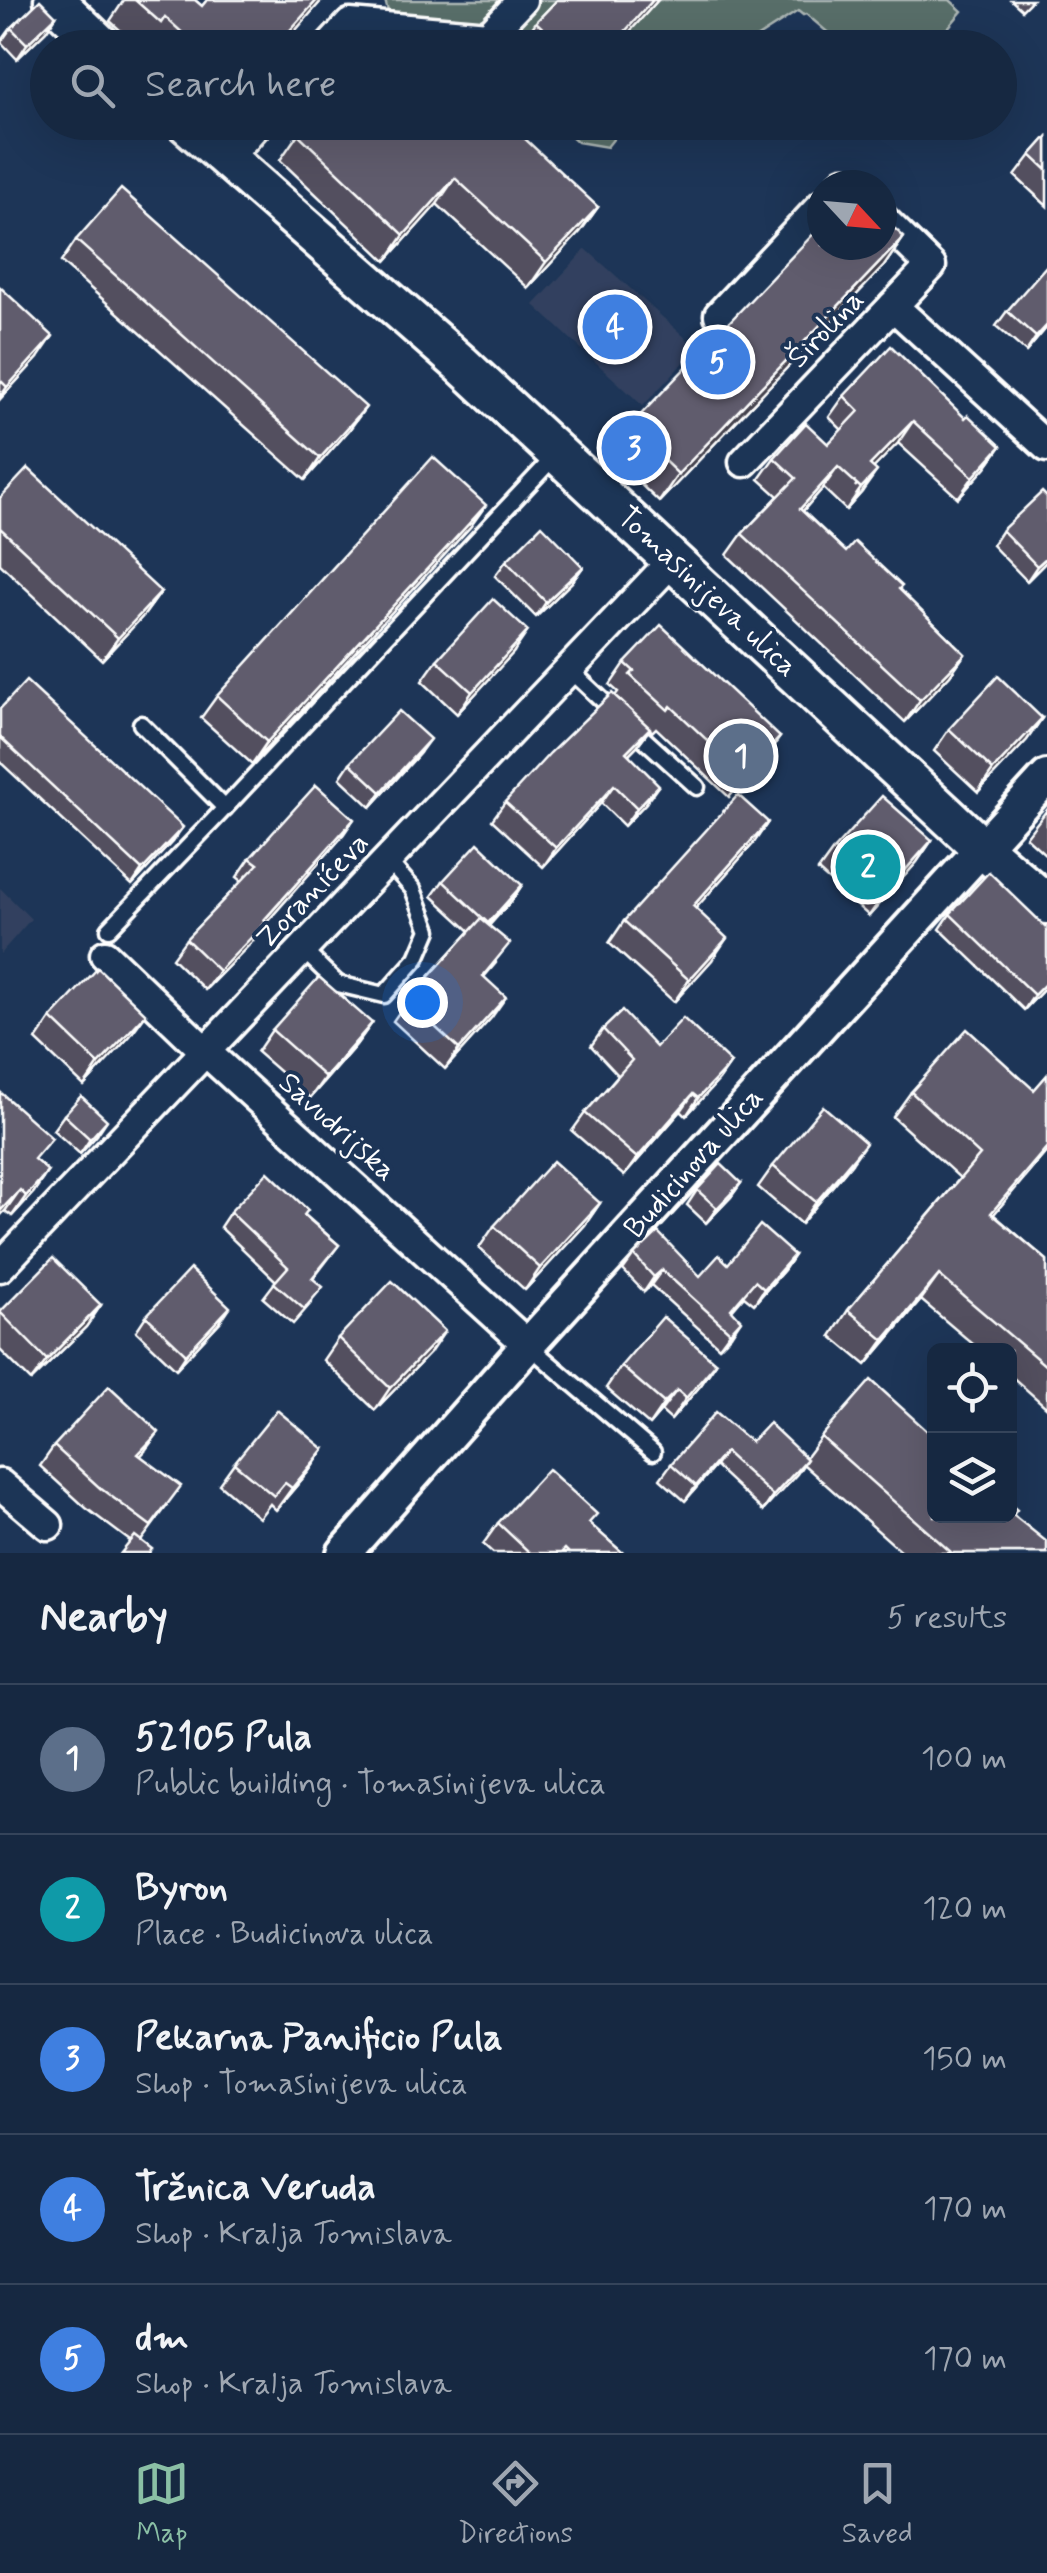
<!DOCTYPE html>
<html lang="en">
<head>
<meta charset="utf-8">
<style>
  body { margin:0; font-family:Mynerve,sans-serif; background:#1f3048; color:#f1f3f6 }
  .controls { position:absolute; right:30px; bottom:30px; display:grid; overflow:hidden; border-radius:15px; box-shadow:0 10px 40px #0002 }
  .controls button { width:90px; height:90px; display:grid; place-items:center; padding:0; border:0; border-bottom:2px solid #35445a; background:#162841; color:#f1f3f6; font:50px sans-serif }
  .compass { position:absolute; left:807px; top:170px; width:90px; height:90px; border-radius:50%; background:#162841; box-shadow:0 10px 40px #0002; rotate:116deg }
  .you { position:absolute; left:422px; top:1002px; width:35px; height:35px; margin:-25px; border:8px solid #fff; border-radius:50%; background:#1a73e8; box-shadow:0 0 0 15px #1a73e833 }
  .badge { display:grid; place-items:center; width:65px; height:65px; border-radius:50%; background:#8abfa5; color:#fff; font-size:32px; font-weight:700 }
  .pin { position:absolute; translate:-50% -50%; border:5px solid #fff; box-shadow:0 2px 10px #0006 }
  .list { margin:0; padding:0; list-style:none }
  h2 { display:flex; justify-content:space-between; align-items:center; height:130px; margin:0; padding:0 40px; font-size:42px }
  h2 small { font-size:32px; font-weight:400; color:#9ea6b1 }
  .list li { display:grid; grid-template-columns:65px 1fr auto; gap:30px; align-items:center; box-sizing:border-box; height:150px; padding:0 40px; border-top:2px solid #35445a }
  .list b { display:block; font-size:38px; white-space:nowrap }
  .list p { margin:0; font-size:32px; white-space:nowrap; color:#9ea6b1 }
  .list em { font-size:32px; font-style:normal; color:#9ea6b1 }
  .icon { flex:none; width:55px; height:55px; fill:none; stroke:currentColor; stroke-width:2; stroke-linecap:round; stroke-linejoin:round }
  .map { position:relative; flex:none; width:1047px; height:1553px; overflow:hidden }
  .search { position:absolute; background:#162841; box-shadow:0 10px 40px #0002; left:30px; right:30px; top:30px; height:110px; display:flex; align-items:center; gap:25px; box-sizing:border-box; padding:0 35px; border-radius:55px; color:#9ea6b1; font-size:38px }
  .sheet { height:880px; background:#162841 }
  nav { display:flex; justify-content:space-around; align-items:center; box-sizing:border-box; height:140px; border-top:2px solid #35445a; background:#162841; font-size:28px; color:#9ea6b1 }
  nav a { display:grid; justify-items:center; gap:5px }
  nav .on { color:#8abfa5 }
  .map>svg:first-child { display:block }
  .built { fill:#31415e }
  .green { fill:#586e69; stroke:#acb6b4; stroke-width:2.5 }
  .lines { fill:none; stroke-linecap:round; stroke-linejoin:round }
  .service-casing { stroke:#fff; stroke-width:21 }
  .minor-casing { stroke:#fff; stroke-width:35 }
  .tertiary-casing { stroke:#fff; stroke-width:40 }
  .secondary-casing { stroke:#fff; stroke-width:45 }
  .service { stroke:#1d3557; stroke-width:14 }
  .minor { stroke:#1d3557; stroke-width:28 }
  .tertiary { stroke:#1d3557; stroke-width:32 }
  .secondary { stroke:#1d3557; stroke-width:38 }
  .wall { fill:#534f5e; stroke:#fff; stroke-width:2.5 }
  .shaded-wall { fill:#43404c; stroke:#fff; stroke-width:2.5 }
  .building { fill:#605c6d; stroke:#fff; stroke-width:2.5 }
  .labels { text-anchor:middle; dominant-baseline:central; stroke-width:8; stroke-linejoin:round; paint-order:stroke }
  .street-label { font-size:30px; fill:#fff; stroke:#1d3557 }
</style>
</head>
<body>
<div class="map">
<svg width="1047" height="1553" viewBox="0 0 1047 1553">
  <rect width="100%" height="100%" fill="#1d3557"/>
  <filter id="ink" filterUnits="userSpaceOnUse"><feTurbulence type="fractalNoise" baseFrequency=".01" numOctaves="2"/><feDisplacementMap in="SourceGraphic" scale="20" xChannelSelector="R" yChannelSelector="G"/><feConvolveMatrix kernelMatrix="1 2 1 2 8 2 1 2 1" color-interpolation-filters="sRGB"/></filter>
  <g filter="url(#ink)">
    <g class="built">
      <path d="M586,249l111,99 -54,58 -109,-101z"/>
      <path d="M0,888l31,31 -31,35z"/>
    </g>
    <g class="green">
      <path d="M385,0h565l12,11 -30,36h-37l-6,-5 -5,5h-39l-39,-33 -3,1 -5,-4 -56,36 -378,1 27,-25z"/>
      <path d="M557,123h69l-19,24 -29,-5z"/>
    </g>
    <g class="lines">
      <defs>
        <g id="service">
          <path d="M569,669l47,44"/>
          <path d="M141,724l84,84 332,-354"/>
          <path d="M632,728l65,59"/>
          <path d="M109,929l116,-121"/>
          <path d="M302,949l36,35 46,11 33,-37 12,-28 -16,-41 -25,-28"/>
          <path d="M528,1345l125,107"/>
        </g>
        <g id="minor">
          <path d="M328,48l22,-24 138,12 34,-36"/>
          <path d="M226,159l33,-37"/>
          <path d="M841,185l3,-3 3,3"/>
          <path d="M882,218l49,48 -38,40"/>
          <path d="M719,315l103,-110"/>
          <path d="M744,462l149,-156 154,141"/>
          <path d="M105,955l100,96 323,294"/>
          <path d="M0,1267l673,-707"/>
          <path d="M0,1484l48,41"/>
        </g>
        <path id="tertiary" d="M344,1553l184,-208 519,-568"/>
        <g id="secondary">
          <path d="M54,0l50,48"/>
          <path d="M185,122l275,241 522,485 65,56"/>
        </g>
      </defs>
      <use href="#service" class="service-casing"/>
      <use href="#minor" class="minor-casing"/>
      <use href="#tertiary" class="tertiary-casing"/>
      <use href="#secondary" class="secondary-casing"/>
      <use href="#service" class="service"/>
      <use href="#minor" class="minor"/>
      <use href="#tertiary" class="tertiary"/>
      <use href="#secondary" class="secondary"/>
    </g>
    <g class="wall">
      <path d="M124,0h71l7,6 5,-6h115l-42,48h-129l-4,-4 -4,4h-3l-30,-27z"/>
      <path d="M557,0h101l-43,48h-90l-4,-4 15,-22z"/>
      <path d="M1011,0h21l-10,10z"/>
      <path d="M56,16l-10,15 -29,28 -16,-17 10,-14z"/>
      <path d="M298,134l300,73 -18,25 -52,56 -91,-84 -51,57 -106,-101z"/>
      <path d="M1047,137v69l-32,-30 16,-21z"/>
      <path d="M904,237l-20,29 -225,236 -49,-47 19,-28z"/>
      <path d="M76,240l274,189 -45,51 -244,-218z"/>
      <path d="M0,287l38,71 -38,41z"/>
      <path d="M1007,311l40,16 -21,25 -30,-26z"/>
      <path d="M844,396l121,22 36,28 -15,21 -28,31 -60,-55 -25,25 -11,24 -16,18 -23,-22 -20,23 43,41 53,38 66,64 -15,21 -45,47 -178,-167 15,-21 36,-38 -19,-17 15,-21 54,-14 14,-14 -13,-13z"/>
      <path d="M1047,497v64l-20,20 -35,-36 10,-15z"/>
      <path d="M0,498l161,94 -16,22 -43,46 -102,-96z"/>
      <path d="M471,526l-219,238 -51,-46 16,-22z"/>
      <path d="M506,561l77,6 -11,15 -36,35 -41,-41z"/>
      <path d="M513,653l-56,61 -35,-33 15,-21z"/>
      <path d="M625,663l155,74 -16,22 -35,38 -73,-69 -4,4 -2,-3 -13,17 -8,8 17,49 -22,23 -23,-23 -58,64 -51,-47 13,-18 110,-106 3,-4 -8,-7z"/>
      <path d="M0,709l172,133 -40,43 -132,-123z"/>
      <path d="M1042,718l-15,22 -49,52 -44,-41 15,-22z"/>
      <path d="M419,754l-48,53 -31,-29 10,-15z"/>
      <path d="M1047,810v46l-21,-19z"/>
      <path d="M768,822l-15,22 -58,65 17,51 -38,42 -65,-59 15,-22z"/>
      <path d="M341,838l-75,85 -13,18 -48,49 -33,-32 14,-19 56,-58 -5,-4 13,-19z"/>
      <path d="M932,840l-15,22 -48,54 -51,-45 16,-22z"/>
      <path d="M443,881l79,4 -10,15 -23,26 7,37 -12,14 8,40 -47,52 -52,-48 14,-20 63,-70 -38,-35z"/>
      <path d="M950,914l97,14v58l-23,24 -84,-81z"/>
      <path d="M51,1018l79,18 -46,50 -48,-46z"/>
      <path d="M372,1023l-16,22 -46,53 -53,-46 15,-22z"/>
      <path d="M603,1029l53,18 75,16 -12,17 -33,36 -5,-5 -57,65 -52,-45 13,-18 33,-38 -27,-29z"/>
      <path d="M1047,1075v76l-54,63 54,46v148l-37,-33v-25h-30l-59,-50 -55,65 -35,-29 17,-26 112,-132 -67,-61 18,-25 123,-2z"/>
      <path d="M64,1115l33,20 -17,19 -27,-24z"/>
      <path d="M36,1161l-2,31 -22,24 -7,-5z"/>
      <path d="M851,1164l-50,60 -43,-37 15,-21z"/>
      <path d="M741,1183l-10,14 -25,26 -19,-18 10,-15z"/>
      <path d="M600,1203l-15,22 -60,65 -46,-42 15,-22z"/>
      <path d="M230,1212l75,3 34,30 -26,34 -1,23 -19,22 -30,-26 13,-17 -56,-54z"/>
      <path d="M634,1255l66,21 28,-12 66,-9 -10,15 -30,34 -10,-8 -12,14 -1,25 -12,12 -68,-62 -7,7 -21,-22z"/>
      <path d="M101,1305l-15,22 -55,54 -31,-31v-38z"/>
      <path d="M146,1316l74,6 -44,47 -40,-38z"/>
      <path d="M338,1338l92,15 -55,57 -52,-50z"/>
      <path d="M716,1363l-15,22 -30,35 -10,-9 -12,14 -43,-37 15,-22z"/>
      <path d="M821,1437l193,78 33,38h-144l-100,-89 -40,47 -48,-45 -30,35 -25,-22 11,-15 80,-22 55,15z"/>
      <path d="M54,1446l90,6 -4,4 27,50 -26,35h-11l-44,-33 -46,-42z"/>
      <path d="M324,1449l-15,22 -33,39 -6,-6 -11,14 -40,-34 15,-21z"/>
      <path d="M498,1523l92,1 33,29h-130l-10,-9z"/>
    </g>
    <g class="shaded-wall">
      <path d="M317,0h5l-42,48h-6z"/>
      <path d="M653,0h5l-43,48h-5z"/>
      <path d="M56,16l-10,15 -29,28 10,-15z"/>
      <path d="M455,178l-18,26 -51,57 18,-26z"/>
      <path d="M598,207l-18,25 -52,56 18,-26z"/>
      <path d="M904,237l-20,29 -225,236 19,-28z"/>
      <path d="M1047,325v2l-21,25 10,-15z"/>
      <path d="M53,336l-15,22 -38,41v-2l7,-10z"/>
      <path d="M366,407l-16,22 -45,51 15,-22z"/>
      <path d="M913,421l-15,22 -43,44 15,-22z"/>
      <path d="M1001,446l-15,21 -28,31 15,-21z"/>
      <path d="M838,467l-15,21 -37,42 14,-21z"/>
      <path d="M877,471l-15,21 -16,18 15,-22z"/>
      <path d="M486,505l-15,21 -219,238 15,-22z"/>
      <path d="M1047,557v4l-20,20 10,-15z"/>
      <path d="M583,567l-11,15 -36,35 10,-15z"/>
      <path d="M161,592l-16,22 -43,46 16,-22z"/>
      <path d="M528,631l-15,22 -56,61 15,-22z"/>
      <path d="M965,654l-15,21 -45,47 15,-22z"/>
      <path d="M1042,718l-15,22 -49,52 15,-22z"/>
      <path d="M650,728l-13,18 -24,24 13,-18z"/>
      <path d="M780,737l-16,22 -35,38 15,-22z"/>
      <path d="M430,739l-11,15 -48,53 10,-15z"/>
      <path d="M614,785l-13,18 -58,64 13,-19z"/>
      <path d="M659,785l-13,18 -22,23 13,-18z"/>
      <path d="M354,819l-13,19 -75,85 -13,18 -48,49 14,-19z"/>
      <path d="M768,822l-15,22 -75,84 15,-22z"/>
      <path d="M183,827l-11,15 -40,43 10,-15z"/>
      <path d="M932,840l-15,22 -48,54 15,-22z"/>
      <path d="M522,885l-10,15 -35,38 11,-15z"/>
      <path d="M727,938l-15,22 -38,42 15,-22z"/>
      <path d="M1047,982v4l-23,24 10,-15z"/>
      <path d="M506,997l-14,20 -47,52 14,-20z"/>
      <path d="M146,1014l-16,22 -46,50 15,-22z"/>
      <path d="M372,1023l-16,22 -46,53 15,-21z"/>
      <path d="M731,1063l-12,17 -33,36 12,-18z"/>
      <path d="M693,1094l-12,17 -57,65 13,-18z"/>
      <path d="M107,1120l-10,15 -17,19 10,-15z"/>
      <path d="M866,1143l-15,21 -50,60 15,-22z"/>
      <path d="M1047,1147v4l-73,87 17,-25z"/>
      <path d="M48,1171l-14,21 -22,24 14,-20z"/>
      <path d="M741,1183l-10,14 -25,26 11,-15z"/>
      <path d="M20,1190l-15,21 -5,5v-5z"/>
      <path d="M600,1203l-15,22 -60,65 15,-22z"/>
      <path d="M794,1255l-10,15 -30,34 10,-15z"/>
      <path d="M662,1270l-11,15 -7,7 10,-15z"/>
      <path d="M939,1275l-18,25 -55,65 18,-25z"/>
      <path d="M101,1305l-15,22 -55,54 16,-21z"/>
      <path d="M230,1307l-10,15 -44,47 10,-15z"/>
      <path d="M741,1320l-10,15 -12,12 11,-15z"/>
      <path d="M445,1331l-15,22 -55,57 15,-22z"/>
      <path d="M716,1363l-15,22 -30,35 15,-22z"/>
      <path d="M677,1390l-16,21 -12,14 15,-22z"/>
      <path d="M159,1432l-15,20 -20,22 14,-20z"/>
      <path d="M324,1449l-15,22 -33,39 16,-22z"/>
      <path d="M725,1452l-10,14 -30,35 11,-15z"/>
      <path d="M807,1459l-10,15 -34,37 10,-15z"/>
    </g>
    <g class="building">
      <path d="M40,0l16,16 -29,28 -16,-16z"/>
      <path d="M135,0h60l7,6 5,-6h110l-43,48h-75l-34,-31 -4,6z"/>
      <path d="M557,0h96l-43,48h-46l-28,-26z"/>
      <path d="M88,40l8,8h-14z"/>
      <path d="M309,122h198l91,85 -52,55 -91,-84 -51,57 -106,-101z"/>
      <path d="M1047,137v33l-16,-15z"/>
      <path d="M121,189l245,218 -46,51 -244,-218z"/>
      <path d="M882,217l22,20 -226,237 -49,-47 193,-202v20h60z"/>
      <path d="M1047,265v60l-11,12 -29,-26z"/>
      <path d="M0,287l53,49 -46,51 -7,-7z"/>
      <path d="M891,346l74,72 3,-3 33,31 -28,31 -60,-56 -43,44 7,6 -16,17 -23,-21 -38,42 46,43 9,-10 47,44 -3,3 66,65 -45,46 -178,-166 54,-56 -22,-20 32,-35 22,21 31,-33 -15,-15z"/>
      <path d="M433,457l53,48 -219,237 -50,-46z"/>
      <path d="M28,468l133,124 -43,46 -118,-110v-30z"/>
      <path d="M1042,492l5,5v60l-10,9 -35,-36z"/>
      <path d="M542,525l41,42 -37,35 -40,-41z"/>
      <path d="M493,599l35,32 -56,61 -35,-32z"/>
      <path d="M661,625l119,112 -36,38 -73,-69 -3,4 -38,-35 4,-4 -9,-8z"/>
      <path d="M998,676l44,42 -49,52 -44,-41z"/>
      <path d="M26,681l157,146 -41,43 -142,-133v-28z"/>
      <path d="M612,693l38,35 -24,24 33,33 -22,23 -23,-23 -58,63 -51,-46 45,-49z"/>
      <path d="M399,711l31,28 -49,53 -31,-29z"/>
      <path d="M316,785l38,34 -90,101 2,2 -47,49 -33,-32 72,-75 -8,-6z"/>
      <path d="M738,795l30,27 -75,84 34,32 -38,42 -65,-59z"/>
      <path d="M882,796l50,44 -48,54 -50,-45z"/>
      <path d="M478,843l44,42 -34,38 -45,-42z"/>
      <path d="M989,872l58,56v54l-13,13 -84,-81z"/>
      <path d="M481,919l29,24 -27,33 23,21 -47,52 -52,-48z"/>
      <path d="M98,968l48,46 -47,50 -48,-46z"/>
      <path d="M319,977l53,46 -47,54 -53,-47z"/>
      <path d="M622,1011l34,36 27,-29 48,45 -33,35 -5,-4 -56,64 -52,-45 47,-53 -29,-31z"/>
      <path d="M967,1029l67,61 13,-15v72l-56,66 56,47v107l-108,-92 -55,65 -36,-30 132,-155 -69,-63z"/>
      <path d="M0,1092l52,46 -18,21 14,12 -22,25 -6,-6 -20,21z"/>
      <path d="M81,1096l26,24 -17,19 -26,-24z"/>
      <path d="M823,1106l43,37 -50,59 -43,-36z"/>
      <path d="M553,1161l47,42 -60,65 -46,-42z"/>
      <path d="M721,1164l20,19 -24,25 -20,-18z"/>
      <path d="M268,1172l40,38 -4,5 35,30 -27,33 11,9 -19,22 -30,-26 14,-16 -58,-55z"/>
      <path d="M760,1225l34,30 -30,34 -9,-8 -24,28 10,11 -11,12 -68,-62 -8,7 -20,-22 24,-23 42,44 19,-21 9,9z"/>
      <path d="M53,1258l48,47 -54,55 -47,-48z"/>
      <path d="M190,1269l40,38 -44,47 -40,-38z"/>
      <path d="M392,1281l53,50 -55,57 -52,-50z"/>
      <path d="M663,1317l53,46 -30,35 -9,-8 -13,13 -43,-37z"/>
      <path d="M871,1380l63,57v79h76v-12l7,6 -4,5 34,27v11h-95l-131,-116z"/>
      <path d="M109,1386l50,46 -21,22 43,32 -30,40 -51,-38 -46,-42z"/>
      <path d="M277,1410l47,39 -32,39 -7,-5 -11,13 -40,-33z"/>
      <path d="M716,1412l35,30 18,-19 38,36 -34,37 -48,-44 -29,34 -25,-22z"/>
      <path d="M548,1469l49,45 -8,9 34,30h-54l-4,-4 -4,4h-31l-32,-30z"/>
      <path d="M135,1536l17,13 -3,4h-28z"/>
    </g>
  </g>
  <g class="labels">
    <g class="street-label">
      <text transform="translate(826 329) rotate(-46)">Širolina</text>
      <text transform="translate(707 592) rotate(43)">Tomasinijeva ulica</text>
      <text transform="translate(313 891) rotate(-46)">Zoranićeva</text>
      <text transform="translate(337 1127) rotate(42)">Savudrijska</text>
      <text transform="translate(694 1163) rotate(-48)">Budicinova ulica</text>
    </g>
  </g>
</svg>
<div class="controls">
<button><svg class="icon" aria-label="locate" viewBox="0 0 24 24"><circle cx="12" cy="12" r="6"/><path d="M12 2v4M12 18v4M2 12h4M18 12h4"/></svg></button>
<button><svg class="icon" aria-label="layers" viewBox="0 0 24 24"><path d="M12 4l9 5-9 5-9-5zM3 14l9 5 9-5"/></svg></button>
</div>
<svg class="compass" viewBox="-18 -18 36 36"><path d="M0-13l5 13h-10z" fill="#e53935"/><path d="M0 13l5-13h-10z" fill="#9ea6b1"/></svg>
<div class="you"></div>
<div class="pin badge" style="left:741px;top:756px;background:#5c6f8a">1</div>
<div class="pin badge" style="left:868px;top:867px;background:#0f9aa8">2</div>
<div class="pin badge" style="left:634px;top:448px;background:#3f7fe0">3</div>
<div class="pin badge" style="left:615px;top:327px;background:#3f7fe0">4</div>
<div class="pin badge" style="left:718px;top:362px;background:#3f7fe0">5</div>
<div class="search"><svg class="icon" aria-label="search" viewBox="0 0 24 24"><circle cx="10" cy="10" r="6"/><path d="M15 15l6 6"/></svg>Search here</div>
</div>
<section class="sheet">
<h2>Nearby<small>5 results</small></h2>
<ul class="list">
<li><span class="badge" style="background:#5c6f8a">1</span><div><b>52105 Pula</b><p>Public building · Tomasinijeva ulica</p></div><em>100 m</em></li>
<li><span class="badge" style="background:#0f9aa8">2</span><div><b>Byron</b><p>Place · Budicinova ulica</p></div><em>120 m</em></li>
<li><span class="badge" style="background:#3f7fe0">3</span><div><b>Pekarna Panificio Pula</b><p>Shop · Tomasinijeva ulica</p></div><em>150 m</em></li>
<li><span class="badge" style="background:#3f7fe0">4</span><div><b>Tržnica Veruda</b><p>Shop · Kralja Tomislava</p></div><em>170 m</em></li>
<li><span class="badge" style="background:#3f7fe0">5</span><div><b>dm</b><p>Shop · Kralja Tomislava</p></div><em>170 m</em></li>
</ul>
</section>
<nav>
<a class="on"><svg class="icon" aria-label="map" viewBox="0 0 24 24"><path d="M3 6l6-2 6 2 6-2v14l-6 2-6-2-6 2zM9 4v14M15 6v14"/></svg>Map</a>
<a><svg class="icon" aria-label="directions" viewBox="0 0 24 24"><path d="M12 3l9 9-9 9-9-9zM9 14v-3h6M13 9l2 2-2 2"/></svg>Directions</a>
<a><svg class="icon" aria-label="saved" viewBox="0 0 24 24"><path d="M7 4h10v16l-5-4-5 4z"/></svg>Saved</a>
</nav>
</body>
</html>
